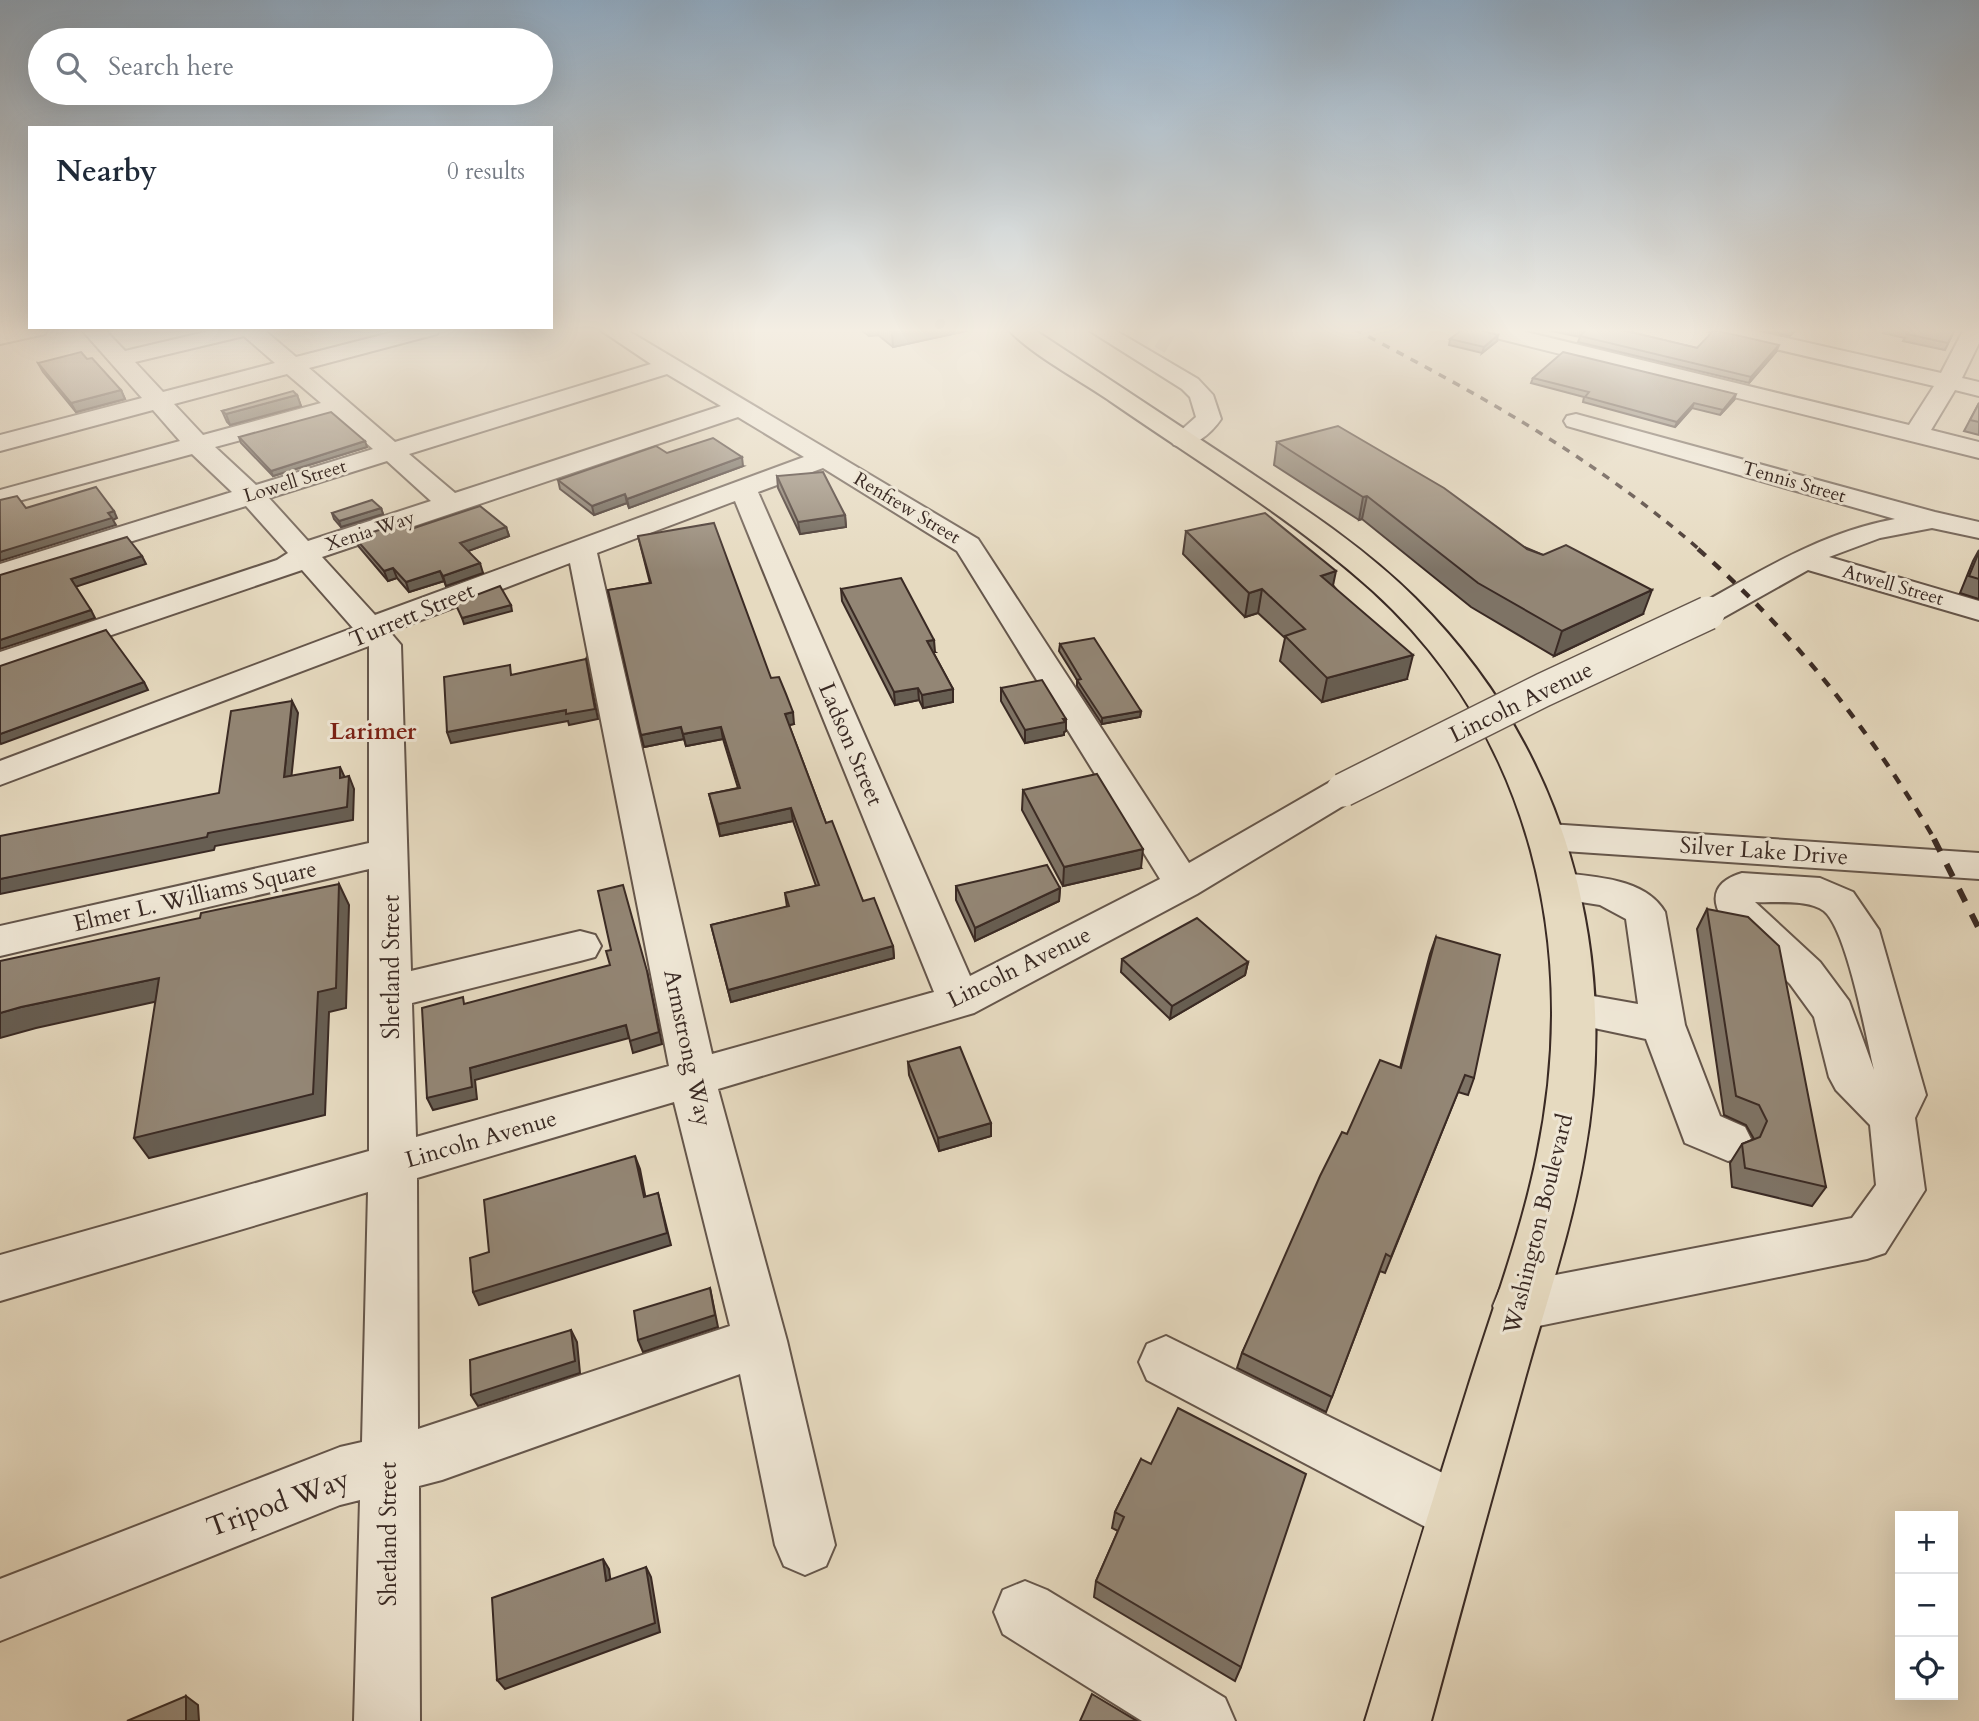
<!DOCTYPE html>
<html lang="en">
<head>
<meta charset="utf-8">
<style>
  body { margin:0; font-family:Cardo,serif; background:#f2f2f3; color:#1f2937 }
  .controls { position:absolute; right:21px; bottom:21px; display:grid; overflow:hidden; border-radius:0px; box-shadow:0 7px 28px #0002 }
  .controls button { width:63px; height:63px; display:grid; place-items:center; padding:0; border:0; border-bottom:2px solid #e0e1e3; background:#fff; color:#1f2937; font:35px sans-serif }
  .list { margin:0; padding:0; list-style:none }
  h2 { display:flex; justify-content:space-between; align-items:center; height:91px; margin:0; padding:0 28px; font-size:30px }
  h2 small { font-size:23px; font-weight:400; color:#747a83 }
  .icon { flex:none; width:38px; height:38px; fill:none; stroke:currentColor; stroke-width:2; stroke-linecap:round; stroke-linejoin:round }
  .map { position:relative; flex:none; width:1979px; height:1721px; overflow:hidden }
  .search { position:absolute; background:#fff; box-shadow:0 7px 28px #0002; left:28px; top:28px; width:525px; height:77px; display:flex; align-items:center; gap:18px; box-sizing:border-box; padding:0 24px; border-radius:38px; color:#747a83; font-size:26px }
  .panel { position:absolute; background:#fff; box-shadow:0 7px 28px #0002; left:28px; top:126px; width:525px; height:203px; border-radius:0px }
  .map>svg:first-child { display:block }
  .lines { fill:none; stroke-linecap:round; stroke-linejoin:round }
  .minor-tunnel { stroke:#c4b7a1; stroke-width:25; stroke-dasharray:25 12; stroke-linecap:butt }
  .minor-casing { stroke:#65564b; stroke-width:4 }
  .highway-casing { stroke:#3a2a24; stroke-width:4 }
  .minor { fill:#efe7d6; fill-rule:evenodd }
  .highway { fill:#e6dac0; fill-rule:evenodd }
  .rail-far2 { stroke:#3a2a24; stroke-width:3.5; stroke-dasharray:8 8; stroke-linecap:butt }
  .rail-far1 { stroke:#3a2a24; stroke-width:4.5; stroke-dasharray:10 10; stroke-linecap:butt }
  .rail { stroke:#3a2a24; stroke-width:6; stroke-dasharray:14 14; stroke-linecap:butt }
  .minor-bridge-casing { stroke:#65564b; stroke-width:36; stroke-linecap:butt }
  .minor-bridge { stroke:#efe7d6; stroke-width:33 }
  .wall { fill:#7e7365; stroke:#3a2a24; stroke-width:2 }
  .shaded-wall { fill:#675e52; stroke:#3a2a24; stroke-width:2 }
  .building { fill:#938675; stroke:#3a2a24; stroke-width:2 }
  .labels { text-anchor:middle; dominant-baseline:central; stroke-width:6; stroke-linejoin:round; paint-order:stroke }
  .far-street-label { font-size:19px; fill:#3a2a24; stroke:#efe7d6 }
  .street-label { font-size:23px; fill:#3a2a24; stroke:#efe7d6 }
  .neighbourhood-label { font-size:24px; font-weight:bold; fill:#7a1f14; stroke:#efe7d6 }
  .near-street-label { font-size:28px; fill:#3a2a24; stroke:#efe7d6 }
</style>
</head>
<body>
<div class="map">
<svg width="1979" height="1721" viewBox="0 0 1979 1721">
  <rect width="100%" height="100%" fill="#e6dac0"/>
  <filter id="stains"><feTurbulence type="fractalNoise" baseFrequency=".00286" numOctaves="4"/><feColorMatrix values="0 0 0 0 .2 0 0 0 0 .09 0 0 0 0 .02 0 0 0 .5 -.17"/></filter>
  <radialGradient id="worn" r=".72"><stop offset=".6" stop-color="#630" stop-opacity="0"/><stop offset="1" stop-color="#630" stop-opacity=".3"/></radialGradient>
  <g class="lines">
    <path class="minor-tunnel" d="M1161,336l10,6"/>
    <defs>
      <g id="minor">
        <path d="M8,329h40l-3,5 -45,10v-14z"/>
        <path d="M81,329h23l21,22 93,-22h45l33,28 109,-28h35l-3,5 -128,34 86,74 256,-78 -52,-35h26l353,210 211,324 141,-81 13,-4 13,4 5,8 -5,8 -159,96 -223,119 -256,76 69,252 48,204 -9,21 -21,9 -21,-9 -9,-21 -35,-171 -298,106 -23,6 1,235h-66l6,-221 -20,5 -340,136v-62l340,-132 22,-5 6,-250 -368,109v-46l369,-104v-282l-369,87v-30l369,-83v-197l-369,139v-24l353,-133 -51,-58 -302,103v-21l277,-92 11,-7 -42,-47 -246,76v-18l232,-72 -40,-38 -192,52v-16l180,-49 -27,-31 -153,41v-16l142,-37zM244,336l31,27 -112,29 -28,-30zM287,374l34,29 -118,32 -29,-31zM667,374l54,32 -266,87 -46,-39zM334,415l39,34 -117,36 -41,-38zM738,417l66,40 -429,158 -53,-58zM387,461l44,40 -123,40 -39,-43zM823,468l134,83 203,328 -190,97 -212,-484zM735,501l199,491 -222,62 -115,-501zM570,563l99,503 -253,71 -4,-134 168,-42 15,-4 6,-11 -6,-11 -15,-4 -169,40 -10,-326 -11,-13zM674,1102l56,224 -312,103 -1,-251z"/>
        <path d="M1087,329h26l85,50 15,16 8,24c-10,15 -29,31 -47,26l-4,-5 26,-23 -6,-20 -8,-8z"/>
        <path d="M1477,329h37l395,96 25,-39 -223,-52 -3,-5h39l194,44 23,-44h15v14l-17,35 17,4v14l-24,-6 -24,40 48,12v16l-499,-124z"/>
        <path d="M1576,414l359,98 44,10v16l-47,-10 -52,10 -51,19 150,44v19l-171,-50 -89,50 -11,2 -11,-2 -4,-7 4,-7c64,-35 125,-74 198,-87l-328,-93 -3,-5 3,-5z"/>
        <path d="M1549,824l430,29v26l-430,-29 -13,-4 -6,-9 6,-9z"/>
        <path d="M1563,873c34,4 83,6 102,39l20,113 35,91 25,11 7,14 -7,14 -17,6 -43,-18 -39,-104 -85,-18 -7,-12 7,-12 15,-4 62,11 -12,-85 -26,-14 -51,-8 -6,-10 6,-10z"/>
        <path d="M1742,873l78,5 33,14 26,38 47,165 -11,23 10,72 -40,63 -18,6 -348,71 -19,-7 -7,-17 7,-17 19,-7 333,-64 24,-33 -6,-60 -34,-35 -7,-13 -15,-60 -24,-33 -68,-66c-14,-23 -4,-38 20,-45zM1755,902c20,1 53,-3 69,9 23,19 42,126 50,159l-25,-69 -29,-39z"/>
        <path d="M1166,1336l313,155 8,21 -8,21 -21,8 -21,-8 -290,-153 -8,-18 8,-18z"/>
        <path d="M1025,1581l22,9 178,108 10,23h-93l-139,-87 -9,-22 9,-22z"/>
      </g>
      <path id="highway" d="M1008,329h25c70,46 139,92 209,138 60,40 122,80 173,131 150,149 207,352 169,559 -13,74 -38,146 -58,218 -32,115 -64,231 -95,346h-66c34,-112 68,-223 103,-334 24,-77 53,-153 69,-232 43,-206 -5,-419 -164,-564 -80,-72 -175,-129 -263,-190 -29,-20 -80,-47 -102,-72z"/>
    </defs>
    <use href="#minor" class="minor-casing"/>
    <use href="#highway" class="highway-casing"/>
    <use href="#minor" class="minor"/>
    <use href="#highway" class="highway"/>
    <path class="rail-far2" d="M1354,329c126,66 238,127 346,221"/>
    <path class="rail-far1" d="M1698,549c96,84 172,181 237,291"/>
    <path class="rail" d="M1934,839l45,90"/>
    <defs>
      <path id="minor-bridge" d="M1343,790l200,-100 165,-77"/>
    </defs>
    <use href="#minor-bridge" class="minor-bridge-casing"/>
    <use href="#minor-bridge" class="minor-bridge"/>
  </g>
  <g class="wall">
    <path d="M860,329h115l-82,18 -15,-12 -9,1z"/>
    <path d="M1542,329h86l-2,2 71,17 79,4 -27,31 -171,-41 2,-5z"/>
    <path d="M1758,329h39l-7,7z"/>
    <path d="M1885,329h70l-10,21 -42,-9 2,-3 -22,-5z"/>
    <path d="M1481,330l16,11 -15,12 -33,-8 1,-6z"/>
    <path d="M38,363l83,27 4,9 -49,13 -33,-40z"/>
    <path d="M1533,378l201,22 -14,15 -28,-7 -17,19 -92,-25 1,-5 -53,-14z"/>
    <path d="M297,395l4,11 -71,19 -3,-3 -5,-11z"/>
    <path d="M1979,403v32l-15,-4z"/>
    <path d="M239,437l128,10 -94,29 -32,-33z"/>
    <path d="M1277,442l266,113 100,59 -89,42 -83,-49 -109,-88 -3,1 -85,-55z"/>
    <path d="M667,453l76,13 -114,42 -2,-5 -33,12 -34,-26 -2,-9z"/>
    <path d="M777,476l68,39 1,12 -46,7 -22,-46z"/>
    <path d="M381,508l2,6 -42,13 -7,-8 -2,-6z"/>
    <path d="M506,527l3,9 -41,15 15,22 -37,13 -2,-5 -35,11 -12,-14 -9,3 -29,-34 -4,-9 53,-8z"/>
    <path d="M1186,531l147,54 74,94 -85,23 -42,-41 5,-23 -27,-25 -13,4 -62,-63z"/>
    <path d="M638,536l133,142 23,46 -5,1 37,98 37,78 30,45 1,12 -163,44 -20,-77 76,-18 -2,-14 31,-7 -23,-65 -73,15 -11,-42 29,-6 -15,-49 -37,7 -2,-7 -40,8 -36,-157 42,-7z"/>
    <path d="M1979,550v49l-19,-6 13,-32z"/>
    <path d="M841,589l94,63h-2l20,37v13l-30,6 -4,-8 -24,5 -53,-104z"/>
    <path d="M1060,644l81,67 -1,6 -38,7 -25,-38v-6l-18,-29z"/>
    <path d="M1001,688l65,31v12l-2,1v3l-39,8 -24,-42z"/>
    <path d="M1023,790l118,78 -78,18 -41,-76z"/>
    <path d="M956,886l104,2 -1,13 -84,40 -19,-41z"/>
    <path d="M1707,909l119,278 -14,19 -80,-19 -2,-24 12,-19 12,-5 -8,-14 -22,-10 -27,-186z"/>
    <path d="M1436,937l38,141 -6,17 -10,-3 -73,181 -5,-2 -54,141 -89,-44 5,-15 105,-219 53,-66 30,-114z"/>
    <path d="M1122,959l126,3 -3,13 -75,44 -49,-47z"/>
    <path d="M908,1062l83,61v13l-52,15 -30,-76z"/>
    <path d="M1141,1459l100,208 -6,14 -141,-84 2,-16 22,-50 -6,-3 3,-16z"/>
  </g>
  <g class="shaded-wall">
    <path d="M869,329h8l1,6 -9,1z"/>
    <path d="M906,329h69l-82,18 -1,-15z"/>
    <path d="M1498,335l-1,6 -15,12 2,-6z"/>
    <path d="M1779,345l-3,7 -27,31 2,-6z"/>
    <path d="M121,390l4,9 -49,13 -5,-9z"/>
    <path d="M1736,394l-2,6 -14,15 3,-5z"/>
    <path d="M297,395l4,11 -71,19 -4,-11z"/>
    <path d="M1694,403l-2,5 -17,19 2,-5z"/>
    <path d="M365,441l2,6 -94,29 -2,-5z"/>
    <path d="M742,457l1,9 -114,42 -2,-9z"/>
    <path d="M625,494l2,9 -33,12 -2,-9z"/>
    <path d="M1367,496l-5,23 -3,1 4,-23z"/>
    <path d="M381,508l2,6 -42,13 -2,-6z"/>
    <path d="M114,511l3,7 -4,2 3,5 -116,36v-9z"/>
    <path d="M845,515l1,12 -46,7 -2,-12z"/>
    <path d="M506,527l3,9 -46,17 -3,-10z"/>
    <path d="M142,556l4,8 -71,23 -4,-8z"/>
    <path d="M480,563l3,10 -37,13 -3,-10z"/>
    <path d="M393,568l4,10 -9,3 -4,-10z"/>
    <path d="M440,571l4,10 -35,11 -3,-10z"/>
    <path d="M1336,571l-5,24 -10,-19z"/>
    <path d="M1262,589l-4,24 -13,4 4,-24z"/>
    <path d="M1652,590l-9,24 -89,42 8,-25z"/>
    <path d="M511,605l1,6 -48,13 -2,-6z"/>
    <path d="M91,610l4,8 -95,31v-9z"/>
    <path d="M934,640l1,12 -7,1 -1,-12z"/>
    <path d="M1413,655l-6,24 -85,23 5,-24z"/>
    <path d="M586,659l12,60 -29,6 -1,-4 -117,22 -4,-11 119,-22z"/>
    <path d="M144,682l4,8 -147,54 -1,-2v-8z"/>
    <path d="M918,688l1,12 -24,5 -1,-13z"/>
    <path d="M953,689v13l-30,6 -1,-13z"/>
    <path d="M292,701l6,12 -8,77 -6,-13z"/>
    <path d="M1141,711l-1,6 -38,7v-6z"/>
    <path d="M793,712l1,12 -8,2 -1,-12z"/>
    <path d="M1066,719v12l-2,1v3l-39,8v-13z"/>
    <path d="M681,727l3,12 -40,8 -3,-12z"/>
    <path d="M721,727l2,12 -37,7 -3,-12z"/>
    <path d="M340,767l6,13 -6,-2z"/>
    <path d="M349,776l5,13 -1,31 -138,26 -1,4 -214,44v-15l208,-46z"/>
    <path d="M791,808l2,13 -73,15 -2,-12z"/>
    <path d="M1143,849l-2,19 -78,18 1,-19z"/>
    <path d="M339,884l10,21 -3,103 -17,4 -4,103 -176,43 -15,-20 184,-146z"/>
    <path d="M1060,888l-1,13 -84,40v-13z"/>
    <path d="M893,946l1,12 -163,44 -3,-12z"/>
    <path d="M1248,962l-3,13 -75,44 2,-13z"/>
    <path d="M647,971l15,73 -29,9 -3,-12z"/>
    <path d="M159,978l13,20 -136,30 -36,10v-25l21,-6z"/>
    <path d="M626,1025l3,13 -154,42 2,19 -44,11 -6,-12 43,-30z"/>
    <path d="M991,1123v13l-52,15 -1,-13z"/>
    <path d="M635,1156l5,13 8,41 -4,-13z"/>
    <path d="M658,1193l13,52 -192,60 -6,-13z"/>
    <path d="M710,1288l8,39 -75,25 -5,-12z"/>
    <path d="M571,1330l6,12 3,31 -102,33 -7,-11z"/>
    <path d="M603,1559l6,10 3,22 -6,-10z"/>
    <path d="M646,1567l5,10 9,55 -155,57 -8,-9z"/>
    <path d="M186,1696l12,9 1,16h-13z"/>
  </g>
  <g class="building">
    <path d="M889,329h17l-14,3z"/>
    <path d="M1463,329h17l1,1 17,5 -14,12 -34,-8z"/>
    <path d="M1573,329h50l-1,1 75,18 17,-18 65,15 -28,32 -171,-41 5,-5z"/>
    <path d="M1898,329h57l-7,14 -41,-9 2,-3z"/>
    <path d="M81,352l6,7 5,-1 29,32 -50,13 -33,-40z"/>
    <path d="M1563,352l173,42 -13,16 -29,-7 -17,19 -92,-25 4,-5 -56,-14z"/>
    <path d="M293,391l4,4 -71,19 -4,-3z"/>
    <path d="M1979,403v19l-9,-2z"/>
    <path d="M331,412l34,29 -94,30 -32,-34z"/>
    <path d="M1338,426l106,62 83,61 16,6 23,-10 86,45 -90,41 -84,-48 -111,-87 -4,1 -86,-55z"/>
    <path d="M713,438l29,19 -115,42 -2,-5 -33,12 -34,-26 98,-34 11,7z"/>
    <path d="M823,472l22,43 -47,7 -21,-46z"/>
    <path d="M96,487l18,24 -6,2 4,5 -112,34v-52l17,-4 9,12z"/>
    <path d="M372,500l9,8 -42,13 -7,-8z"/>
    <path d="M480,506l26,21 -46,16 20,20 -37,13 -3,-5 -34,11 -13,-14 -9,3 -29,-33 45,-15 8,7z"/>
    <path d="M1265,513l71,58 -15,5 92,79 -86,23 -42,-42 20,-7 -43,-40 -13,4 -63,-62z"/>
    <path d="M714,523l57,155 8,-1 7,17 7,18 -8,2 41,109 6,-2 31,80 11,-3 19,48 -165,44 -17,-65 78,-19 -4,-13 34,-8 -28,-77 -73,16 -9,-30 31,-6 -19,-61 -38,7 -2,-7 -40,8 -33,-145 43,-7 -13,-47z"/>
    <path d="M127,537l15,19 -71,23 20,31 -91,30v-65z"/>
    <path d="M1979,552v27l-10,-3z"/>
    <path d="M901,578l33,62 -7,1 26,48 -31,6 -4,-7 -24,4 -53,-103z"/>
    <path d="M500,586l11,19 -49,13 -7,-15z"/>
    <path d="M106,630l38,52 -144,52v-68z"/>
    <path d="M1094,638l47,73 -39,7 -25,-38 4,-1 -21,-35z"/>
    <path d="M586,659l9,50 -29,5v-4l-119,22 -3,-55 66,-12 1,10z"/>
    <path d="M1042,680l24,39h-3l2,3 -40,8 -24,-42z"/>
    <path d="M292,701l-8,76 56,-10v11l9,-2 -2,31 -139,26 -1,4 -207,42v-43l219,-43 12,-82z"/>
    <path d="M1097,774l46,75 -79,18 -41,-77z"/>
    <path d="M1047,865l13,23 -85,40 -19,-42z"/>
    <path d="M339,884l-3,104 -18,4 -5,102 -179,44 25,-160 -138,29 -21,6v-52l200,-43 1,-5z"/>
    <path d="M623,885l24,86 12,61 -29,9 -4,-16 -156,43 2,19 -45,11 -5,-90 41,-11 1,7 146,-39 -4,-14 5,-1 -13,-59z"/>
    <path d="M1707,909l41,8 31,29 47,241 -81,-19 -3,-24 18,-7 7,-16 -8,-16 -23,-9z"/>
    <path d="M1197,918l51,44 -76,44 -50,-47z"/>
    <path d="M1436,937l64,18 -26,123 -9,-3 -74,182 -5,-3 -54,143 -90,-44 78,-177 22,-44 5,2 33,-74 21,8z"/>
    <path d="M960,1047l31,76 -53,15 -30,-76z"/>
    <path d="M635,1156l9,41 14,-4 9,40 -194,59 -3,-34 19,-6 -5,-52z"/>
    <path d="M710,1288l5,27 -77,25 -4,-29z"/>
    <path d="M571,1330l4,31 -104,34 -1,-35z"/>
    <path d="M1178,1408l128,66 -65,193 -145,-86 28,-64 -9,-5 26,-53 10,5z"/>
    <path d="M603,1559l3,22 40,-14 9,56 -158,57 -5,-82z"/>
    <path d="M1092,1694l45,27h-57z"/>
    <path d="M186,1696v25h-59z"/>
  </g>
  <linearGradient id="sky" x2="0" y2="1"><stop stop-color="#90abc3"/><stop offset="0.58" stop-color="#f4eee3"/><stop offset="1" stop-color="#f4eee3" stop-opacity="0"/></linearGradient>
  <rect width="1979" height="570" fill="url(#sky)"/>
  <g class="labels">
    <g class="far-street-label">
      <text transform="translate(295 481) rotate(-17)">Lowell Street</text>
      <text transform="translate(1794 482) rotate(16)">Tennis Street</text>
      <text transform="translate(907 508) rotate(31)">Renfrew Street</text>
      <text transform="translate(370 531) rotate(-18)">Xenia Way</text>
      <text transform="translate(1893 585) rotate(16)">Atwell Street</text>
    </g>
    <g class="street-label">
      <text transform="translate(412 615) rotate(-23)">Turrett Street</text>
      <text transform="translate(1521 702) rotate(-26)">Lincoln Avenue</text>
      <text transform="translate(851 744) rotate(67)">Ladson Street</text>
      <text transform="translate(1764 851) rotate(4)">Silver Lake Drive</text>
      <text transform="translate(195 896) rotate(-13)">Elmer L. Williams Square</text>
      <text transform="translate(391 967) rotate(-90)">Shetland Street</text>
      <text transform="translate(1019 967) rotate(-26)">Lincoln Avenue</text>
      <text transform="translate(688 1048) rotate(78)">Armstrong Way</text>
      <text transform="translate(481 1139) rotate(-16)">Lincoln Avenue</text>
      <text transform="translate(1538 1224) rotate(-76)">Washington Boulevard</text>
      <text transform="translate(388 1534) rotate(-90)">Shetland Street</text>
    </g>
    <g class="neighbourhood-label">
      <text x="373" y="731">Larimer</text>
    </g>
    <g class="near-street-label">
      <text transform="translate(278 1503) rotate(-20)">Tripod Way</text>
    </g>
  </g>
  <rect width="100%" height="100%" filter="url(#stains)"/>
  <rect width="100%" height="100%" fill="url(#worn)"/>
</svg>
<div class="controls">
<button>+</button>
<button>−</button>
<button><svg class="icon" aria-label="locate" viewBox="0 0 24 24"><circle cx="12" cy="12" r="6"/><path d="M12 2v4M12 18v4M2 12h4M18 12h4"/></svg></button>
</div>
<div class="search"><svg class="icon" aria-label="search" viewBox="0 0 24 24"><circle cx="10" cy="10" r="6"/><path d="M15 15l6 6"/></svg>Search here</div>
<section class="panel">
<h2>Nearby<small>0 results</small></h2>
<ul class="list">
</ul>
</section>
</div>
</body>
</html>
